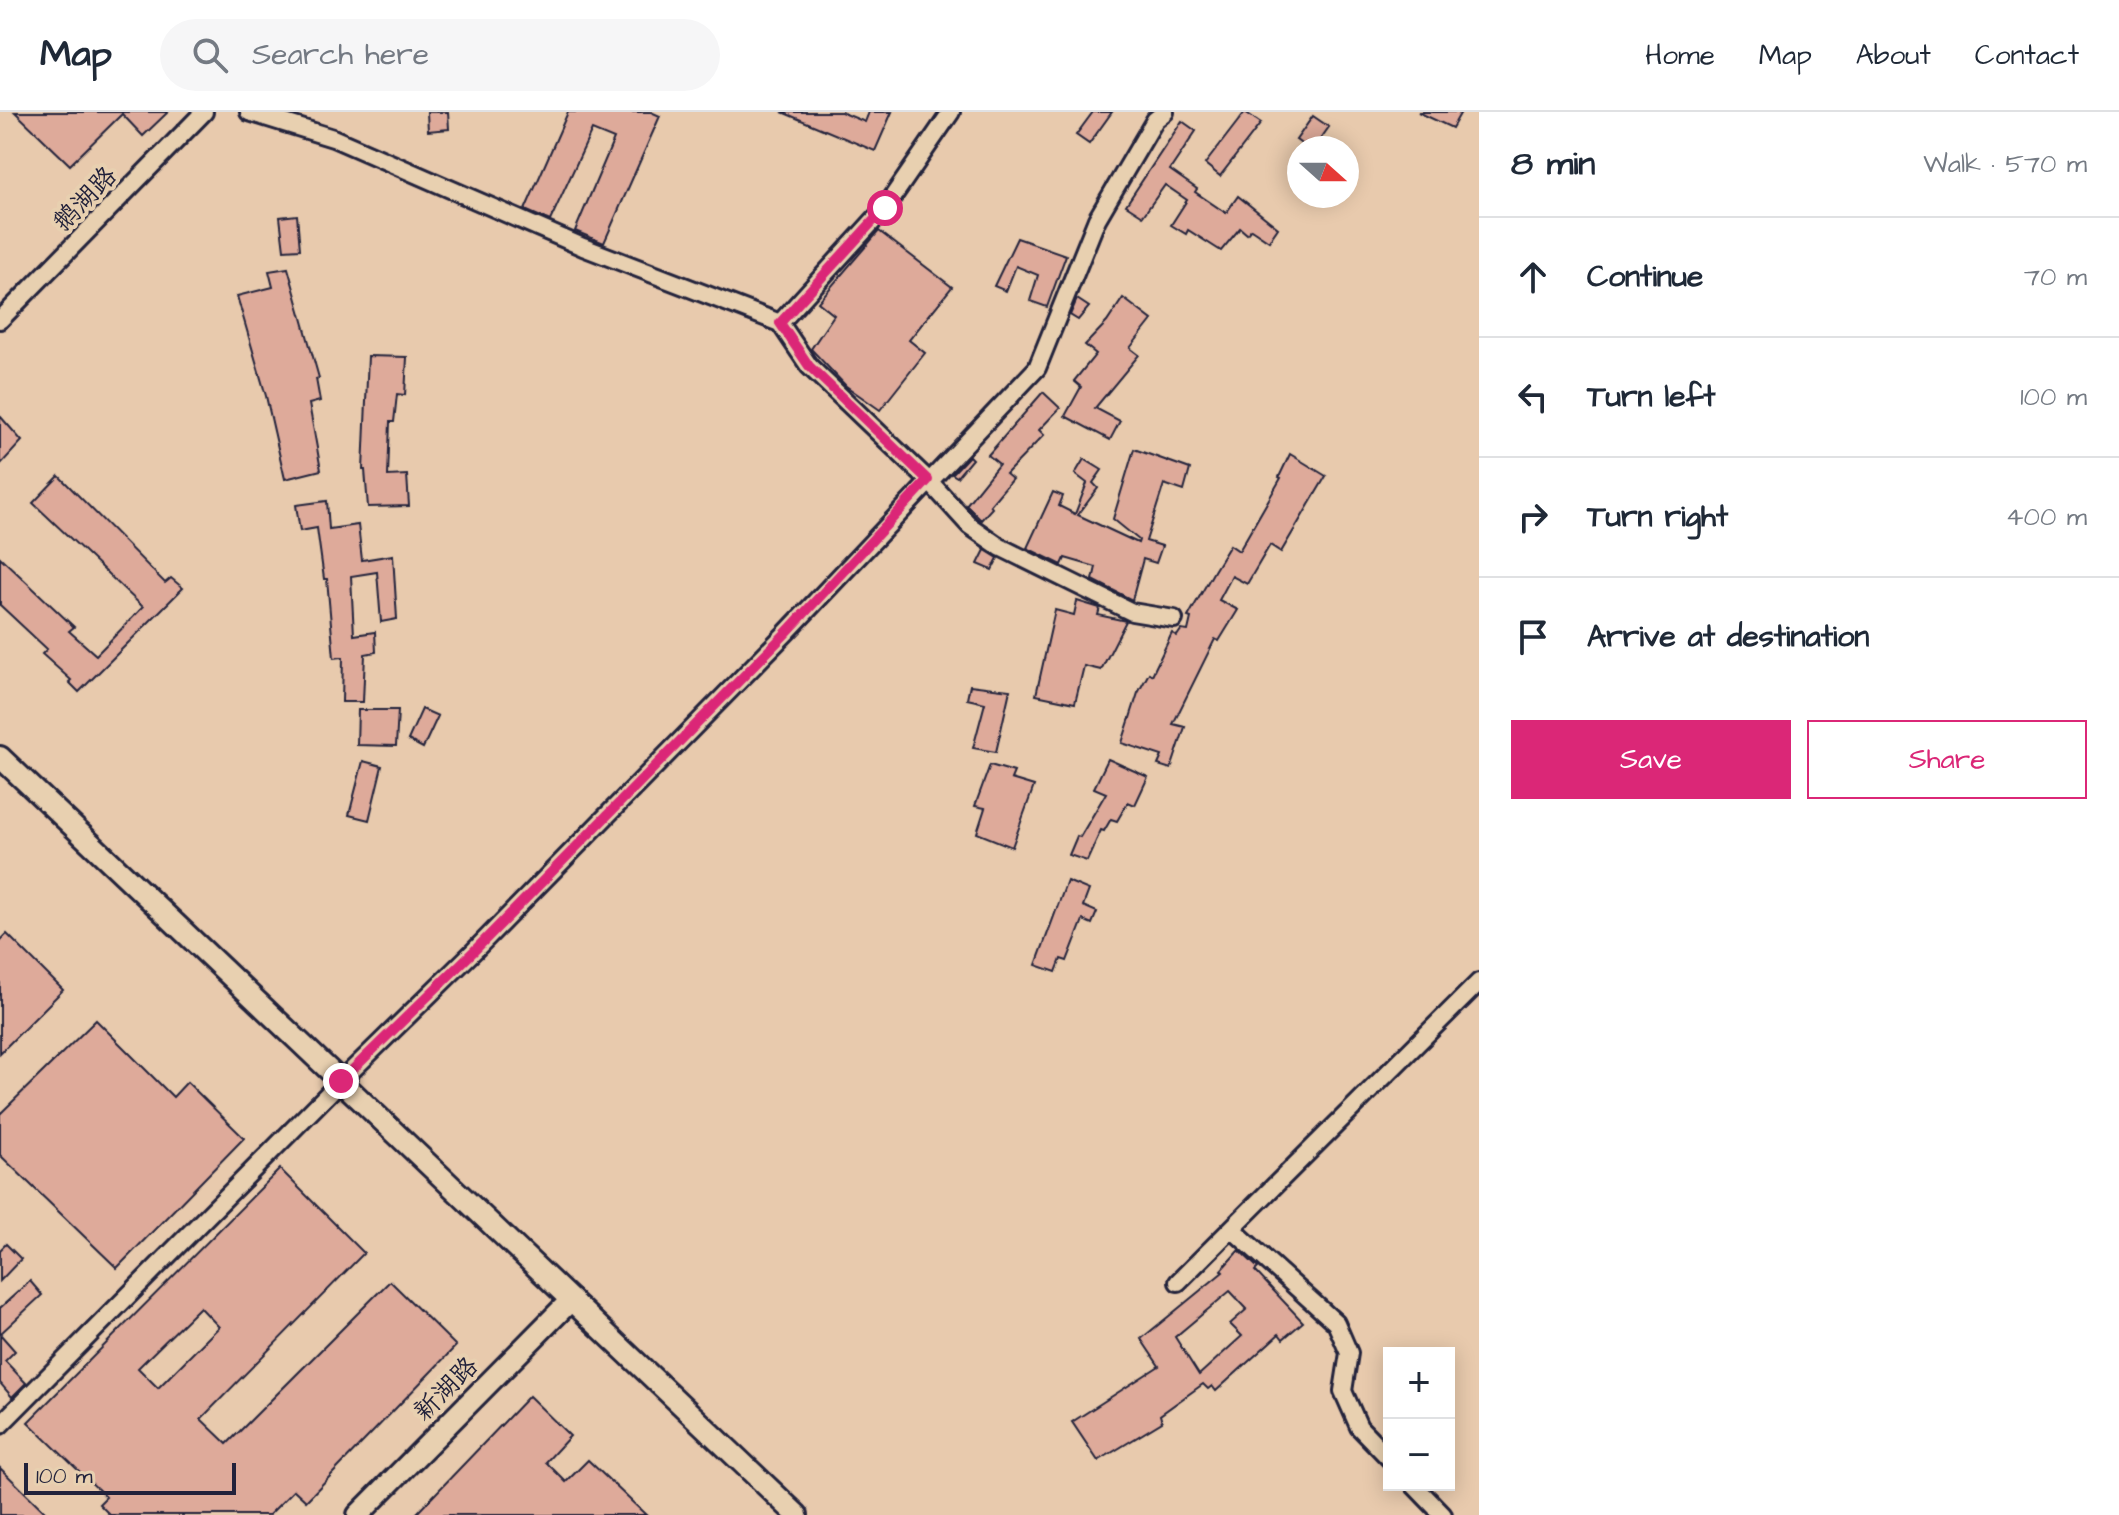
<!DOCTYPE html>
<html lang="en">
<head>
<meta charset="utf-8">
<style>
  body { margin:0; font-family:"Architects Daughter","LXGW WenKai TC",sans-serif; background:#f6f6f7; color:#1f2937 }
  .controls { position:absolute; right:24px; bottom:24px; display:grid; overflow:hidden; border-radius:0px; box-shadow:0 4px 20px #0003 }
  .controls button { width:72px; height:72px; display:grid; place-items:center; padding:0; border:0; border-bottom:2px solid #e0e1e3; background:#fff; color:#1f2937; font:40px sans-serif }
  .compass { position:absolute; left:1287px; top:24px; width:72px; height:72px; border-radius:50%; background:#fff; box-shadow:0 4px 20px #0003; rotate:111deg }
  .scale { position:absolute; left:24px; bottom:20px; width:212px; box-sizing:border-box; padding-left:8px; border:4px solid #22223b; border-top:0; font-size:22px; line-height:28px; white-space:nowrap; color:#22223b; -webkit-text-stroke:6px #e8d0b0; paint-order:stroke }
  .stop { position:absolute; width:24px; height:24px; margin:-18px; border:6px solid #db2777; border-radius:50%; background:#fff }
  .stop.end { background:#db2777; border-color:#fff; box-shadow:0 2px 8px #0008 }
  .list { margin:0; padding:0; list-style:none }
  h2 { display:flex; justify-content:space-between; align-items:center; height:104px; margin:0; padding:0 32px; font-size:34px }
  h2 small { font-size:26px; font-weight:400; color:#747a83 }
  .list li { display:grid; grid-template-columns:52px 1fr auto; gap:24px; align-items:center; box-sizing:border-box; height:120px; padding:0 32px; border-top:2px solid #e0e1e3 }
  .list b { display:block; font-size:30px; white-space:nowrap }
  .list em { font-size:26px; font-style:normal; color:#747a83 }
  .actions { display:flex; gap:16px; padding:24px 32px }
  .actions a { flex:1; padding:18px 0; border:2px solid #db2777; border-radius:0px; text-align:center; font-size:28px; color:#db2777 }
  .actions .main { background:#db2777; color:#fff }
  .icon { flex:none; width:44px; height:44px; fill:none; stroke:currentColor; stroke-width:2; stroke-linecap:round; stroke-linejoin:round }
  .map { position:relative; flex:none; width:1479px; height:1403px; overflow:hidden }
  header { display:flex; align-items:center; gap:48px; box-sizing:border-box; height:112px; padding:0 40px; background:#fff; border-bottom:2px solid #e0e1e3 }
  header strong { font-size:38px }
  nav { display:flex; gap:44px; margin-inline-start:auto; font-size:28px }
  .search { width:560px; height:72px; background:#f6f6f7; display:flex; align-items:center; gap:20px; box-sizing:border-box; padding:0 28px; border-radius:44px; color:#747a83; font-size:30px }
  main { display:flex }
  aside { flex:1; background:#fff }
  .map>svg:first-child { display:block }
  .building { fill:#deaa9a; stroke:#22223b; stroke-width:2; fill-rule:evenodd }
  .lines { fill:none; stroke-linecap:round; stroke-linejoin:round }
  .minor-casing { stroke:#22223b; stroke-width:22 }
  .tertiary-casing { stroke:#22223b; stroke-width:26 }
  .minor { stroke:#e8d0b0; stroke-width:16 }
  .tertiary { stroke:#e8d0b0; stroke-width:20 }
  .route { stroke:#db2777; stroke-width:10 }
  .labels { text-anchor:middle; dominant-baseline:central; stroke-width:8; stroke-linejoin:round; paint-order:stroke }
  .street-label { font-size:26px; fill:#22223b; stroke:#e8d0b0 }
</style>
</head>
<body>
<header>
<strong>Map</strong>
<div class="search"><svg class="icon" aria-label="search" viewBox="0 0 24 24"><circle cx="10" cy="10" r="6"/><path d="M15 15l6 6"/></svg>Search here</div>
<nav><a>Home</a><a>Map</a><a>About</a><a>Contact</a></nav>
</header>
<main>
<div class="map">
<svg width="1479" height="1403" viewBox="0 0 1479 1403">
  <rect width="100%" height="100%" fill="#e8caad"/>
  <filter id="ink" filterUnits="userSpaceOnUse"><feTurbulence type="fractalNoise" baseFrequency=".0125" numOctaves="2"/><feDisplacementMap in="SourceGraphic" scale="16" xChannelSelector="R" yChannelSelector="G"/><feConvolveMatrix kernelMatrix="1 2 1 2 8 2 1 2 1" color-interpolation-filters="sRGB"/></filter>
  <g filter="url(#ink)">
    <g class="building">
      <path d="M15,0h153l-25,24 -21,-22 -52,51z"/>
      <path d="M427,0h21l1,17 -21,2z"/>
      <path d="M568,0h83l9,4 -56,127 -29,-12 39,-92 -22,-9 -42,91 -25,-11z"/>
      <path d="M782,0h59l24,10 4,-10h23l-17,39z"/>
      <path d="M1093,0h19l-23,32 -13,-9z"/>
      <path d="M1245,0l16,11 -41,53 -15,-12z"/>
      <path d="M1418,0h43l-9,16z"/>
      <path d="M1313,4l16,11 -15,21h-7l-11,-8z"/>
      <path d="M1182,9l14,10 -26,39 27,19 -2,3 31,21 12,-17 40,32 -9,13 -18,-12 -4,5 -7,-6 -19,23 -33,-21 -2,4 -15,-9 16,-25 -22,-15 -22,31 -17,-11z"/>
      <path d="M297,103l3,34 -16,1 -4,-33z"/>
      <path d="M879,119l73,56 -43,53 16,13 -45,57 -34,-24 -35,-37 23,-34 -16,-13z"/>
      <path d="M1017,126l49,17 -19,52 -17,-6 8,-26 -22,-9 -10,25 -12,-5z"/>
      <path d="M288,156l31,110 -3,1 4,22 -11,3 12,66 -36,9 -19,-83 -29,-100 36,-9 -4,-16z"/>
      <path d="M1123,186l29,22 -22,28 9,7 -44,53 25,13 -10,19 -45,-24 16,-29 -7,-6 22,-27 -11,-9 22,-23z"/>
      <path d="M1077,187l12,8 -11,13 -8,-5z"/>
      <path d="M368,244l39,1 -2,38 -8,-1 -3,28h-4l-2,54 19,-1 2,31 -41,1 -3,-37h-2z"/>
      <path d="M1043,280l17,16 -21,22 5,5 -38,39 6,5 -22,26 2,3 -11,12 -15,-15 33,-41 -11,-9z"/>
      <path d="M0,304l22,25 -22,24z"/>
      <path d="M1134,337l56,20 -6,22 -20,-7 -18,57 16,5 -6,17 -13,-4 -11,41 -39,-20 3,-13 -31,-9 -3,7 -35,-17 26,-56 10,4 -4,10 16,8 12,-31 -12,-9 9,-15 18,11 -9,13 5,5 -20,27 60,28 1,-3 -26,-21z"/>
      <path d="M1290,342l36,22 -45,76 -11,-7 -23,39 -15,-8 -13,24 19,10 -19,31 -4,-2 -42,85 12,3 -14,42 -13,-4 4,-9 -40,-13 16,-50 11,-20 3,2 20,-42 5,3 4,-6 7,1 3,-13 -3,-1 26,-46 16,-26 9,6 42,-73 -2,-1z"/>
      <path d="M969,344l3,3 -15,18 -5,-3z"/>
      <path d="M59,364l106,107 6,-5 12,10 -104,104 -10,-10 2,-2 -29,-26 5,-5 -47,-44v-48l74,70 -5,4 27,24 47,-48 -110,-104z"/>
      <path d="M327,389l2,28 29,-4 4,35 31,-5 4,64 -16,3 -4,-50 -26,4 3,59 21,-3 1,20 -11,2 -2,48h-21l1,-45 -9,1 -7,-79h-3l-7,-51 -17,3 -4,-26z"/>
      <path d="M985,438l13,8 -6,12 -14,-6z"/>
      <path d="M1077,489l23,7 -2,7 28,6 -25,49 -17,-4 -9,37 -39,-8 19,-85 19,5z"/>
      <path d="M970,573l40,5 -14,62 -23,-4 12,-45 -18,-4z"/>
      <path d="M422,597l16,7 -15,32 -15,-8z"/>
      <path d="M358,598h40l-2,36 -39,-1z"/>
      <path d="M1108,647l40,18 -13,28 -7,-3 -11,19 -6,-2 -7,12 -3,-1 -14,31 -18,-6 8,-19 3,1 26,-44 -12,-5z"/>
      <path d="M363,649l19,5 -13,54 -20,-5z"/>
      <path d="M990,653l24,7 -3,7 23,7 -22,61 -35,-14 8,-25 -10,-2z"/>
      <path d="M1067,769l22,9 -6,16 14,6 -5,12 -9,-4 -16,41 -6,-2 -5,13 -20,-7z"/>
      <path d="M7,822l56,56 -63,63v-112z"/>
      <path d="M96,908l77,77 14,-15 57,56 -127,130 -117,-113v-41z"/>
      <path d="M280,1057l84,84 -163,166 26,25 163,-163 66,65 -150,155 -12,-11 -25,25h-159l-11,-11 7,-7 -78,-75zM200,1195l19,20 -61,61 -20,-20z"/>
      <path d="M6,1132l15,15 -21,22v-31z"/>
      <path d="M1239,1138l19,18 -3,3 48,51 -20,17 -4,-5 -63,57 -4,-5 -4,3 -5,-5 -43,31 2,7 -64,39 -26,-39 87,-56 -18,-27 82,-67 -2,-2zM1230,1179l17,18 -17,15 12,12 -43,39 -24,-38z"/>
      <path d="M30,1169l12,14 -42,39v-26z"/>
      <path d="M0,1222l15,17 -10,10 21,22 -14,14 -12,-14z"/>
      <path d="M529,1284l41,40 -24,26 20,20 22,-22 58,55h-231z"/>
      <path d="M0,1356l48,47h-48z"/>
    </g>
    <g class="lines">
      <defs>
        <g id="minor">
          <path d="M249,0l84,26 250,109 197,76"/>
          <path d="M951,0l-66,96 -105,115 29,43 119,114 42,46 30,21 132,65 42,7"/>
          <path d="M0,208l204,-208"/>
          <path d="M1232,1117l104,94 13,30 -6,38 16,36 30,31"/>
          <path d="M1178,1170l301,-300"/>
          <path d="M0,1313l341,-344 133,-130 311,-317 252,-266 60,-149 58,-99 10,-8"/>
          <path d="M1414,1373l29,30"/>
        </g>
        <g id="tertiary">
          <path d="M0,645l797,758"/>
          <path d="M358,1403l213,-215"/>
        </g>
      </defs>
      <use href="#minor" class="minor-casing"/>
      <use href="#tertiary" class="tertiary-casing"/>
      <use href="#minor" class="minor"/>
      <use href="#tertiary" class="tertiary"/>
    </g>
  </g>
  <g class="lines" filter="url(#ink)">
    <path class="route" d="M341,969l133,-130 311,-317 143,-154 -119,-114 -29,-43 105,-115"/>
  </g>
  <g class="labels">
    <g class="street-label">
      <text transform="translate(85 87) rotate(-46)">鹅湖路</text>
      <text transform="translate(446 1277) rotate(-45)">新湖路</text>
    </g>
  </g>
</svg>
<div class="controls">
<button>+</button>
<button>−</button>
</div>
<svg class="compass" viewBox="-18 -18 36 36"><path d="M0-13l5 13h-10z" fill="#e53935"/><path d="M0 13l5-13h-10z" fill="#747a83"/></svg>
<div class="scale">100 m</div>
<div class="stop" style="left:885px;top:96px"></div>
<div class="stop end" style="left:341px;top:969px"></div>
</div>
<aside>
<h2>8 min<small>Walk · 570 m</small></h2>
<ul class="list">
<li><svg class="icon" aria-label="ahead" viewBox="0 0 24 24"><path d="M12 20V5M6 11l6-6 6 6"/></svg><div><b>Continue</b></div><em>70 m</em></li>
<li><svg class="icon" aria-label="left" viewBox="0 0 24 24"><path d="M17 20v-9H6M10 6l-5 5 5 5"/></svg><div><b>Turn left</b></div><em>100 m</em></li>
<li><svg class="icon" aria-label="right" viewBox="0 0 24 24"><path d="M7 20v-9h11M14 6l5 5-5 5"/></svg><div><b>Turn right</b></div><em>400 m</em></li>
<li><svg class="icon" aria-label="arrive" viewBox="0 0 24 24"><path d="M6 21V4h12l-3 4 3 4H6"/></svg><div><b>Arrive at destination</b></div></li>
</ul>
<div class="actions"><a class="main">Save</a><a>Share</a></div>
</aside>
</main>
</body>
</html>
